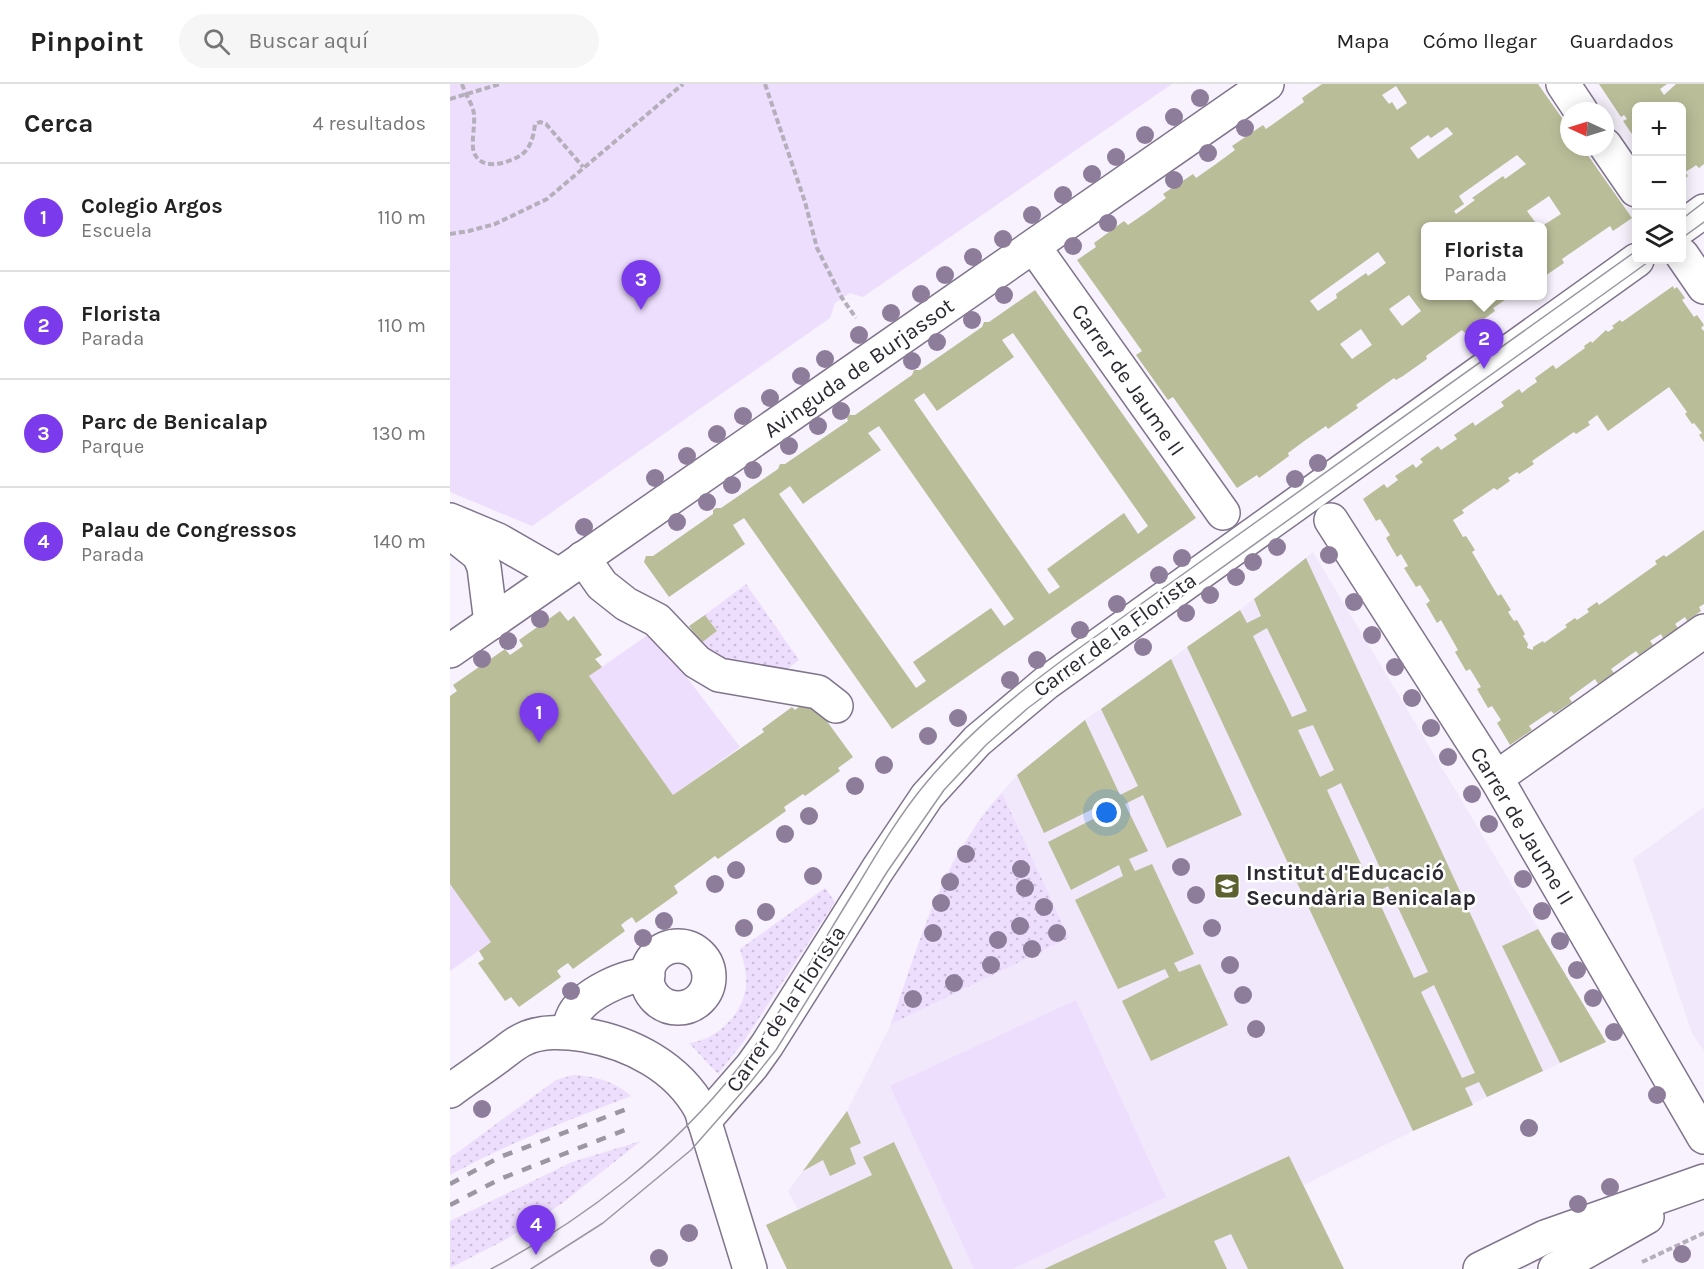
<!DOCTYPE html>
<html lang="es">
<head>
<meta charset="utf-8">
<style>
  body { margin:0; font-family:Karla,sans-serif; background:#f6f6f6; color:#222 }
  .controls { position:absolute; right:18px; top:18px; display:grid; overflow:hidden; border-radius:9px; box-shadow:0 3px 15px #0003 }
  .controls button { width:54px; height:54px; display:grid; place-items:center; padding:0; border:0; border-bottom:2px solid #e0e0e0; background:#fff; color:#222; font:30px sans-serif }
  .compass { position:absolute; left:1110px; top:18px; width:54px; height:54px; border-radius:50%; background:#fff; box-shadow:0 3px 15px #0003; rotate:274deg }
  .you { position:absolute; left:657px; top:729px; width:21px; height:21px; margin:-15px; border:4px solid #fff; border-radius:50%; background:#1a73e8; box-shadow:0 0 0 9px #1a73e833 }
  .badge { display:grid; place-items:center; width:39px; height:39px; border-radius:50%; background:#7c3aed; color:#fff; font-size:20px; font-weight:700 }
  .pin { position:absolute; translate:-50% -50px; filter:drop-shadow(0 2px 3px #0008) }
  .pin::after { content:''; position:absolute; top:32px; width:21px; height:18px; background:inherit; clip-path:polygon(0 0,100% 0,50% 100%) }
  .popup { position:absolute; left:971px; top:138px; width:126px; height:78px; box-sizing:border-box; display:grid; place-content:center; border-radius:9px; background:#fff; filter:drop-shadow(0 2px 4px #0005); font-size:20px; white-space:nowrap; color:#767676 }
  .popup b { font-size:22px; color:#222 }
  .popup::after { content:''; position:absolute; left:50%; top:100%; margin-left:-12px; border:12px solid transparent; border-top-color:#fff }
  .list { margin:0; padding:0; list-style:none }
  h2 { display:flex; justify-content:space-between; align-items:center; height:78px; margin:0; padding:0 24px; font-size:26px }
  h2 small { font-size:20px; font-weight:400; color:#767676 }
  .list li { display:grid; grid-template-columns:39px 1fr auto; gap:18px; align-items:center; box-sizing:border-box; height:108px; padding:0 24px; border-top:2px solid #e0e0e0 }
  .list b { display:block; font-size:22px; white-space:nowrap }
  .list p { margin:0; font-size:20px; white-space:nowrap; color:#767676 }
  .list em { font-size:20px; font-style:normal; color:#767676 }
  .icon { flex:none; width:33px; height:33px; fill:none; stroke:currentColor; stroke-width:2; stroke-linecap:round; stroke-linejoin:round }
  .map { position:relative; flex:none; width:1254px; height:1185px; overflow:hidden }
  header { display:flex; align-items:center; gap:36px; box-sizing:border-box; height:84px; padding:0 30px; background:#fff; border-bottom:2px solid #e0e0e0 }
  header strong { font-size:28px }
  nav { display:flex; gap:33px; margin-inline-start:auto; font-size:21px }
  .search { width:420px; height:54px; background:#f6f6f6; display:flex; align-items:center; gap:15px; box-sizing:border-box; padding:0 21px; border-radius:33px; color:#767676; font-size:22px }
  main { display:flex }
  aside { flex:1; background:#fff }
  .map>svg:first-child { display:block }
  .built { fill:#f1e8fb }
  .grass { fill:url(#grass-dots) }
  .park { fill:#eedefe }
  .building { fill:#b9bd98; fill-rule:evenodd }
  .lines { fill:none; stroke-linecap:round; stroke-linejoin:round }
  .street-casing { stroke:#80748c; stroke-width:36 }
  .secondary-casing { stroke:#80748c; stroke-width:36 }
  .path { stroke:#b4afba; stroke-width:4; stroke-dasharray:6 3; stroke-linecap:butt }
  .street { stroke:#fff; stroke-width:33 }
  .secondary { stroke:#fff; stroke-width:33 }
  .tram { stroke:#9b96a1; stroke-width:1.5 }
  .rail { stroke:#9b96a1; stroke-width:4.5; stroke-dasharray:10 10; stroke-linecap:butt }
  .tree { fill:#8d7d9b }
  .labels { text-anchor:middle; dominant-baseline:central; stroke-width:5; stroke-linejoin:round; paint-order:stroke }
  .street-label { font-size:22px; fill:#2d2932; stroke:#fff }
  .poi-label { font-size:22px; font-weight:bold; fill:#2d2932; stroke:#fff; text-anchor:start }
</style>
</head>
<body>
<header>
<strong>Pinpoint</strong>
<div class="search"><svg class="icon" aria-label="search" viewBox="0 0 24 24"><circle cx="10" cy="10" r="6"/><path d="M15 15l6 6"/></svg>Buscar aquí</div>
<nav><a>Mapa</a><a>Cómo llegar</a><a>Guardados</a></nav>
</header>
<main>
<aside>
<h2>Cerca<small>4 resultados</small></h2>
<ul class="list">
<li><span class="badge">1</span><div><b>Colegio Argos</b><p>Escuela</p></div><em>110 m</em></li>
<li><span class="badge">2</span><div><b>Florista</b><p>Parada</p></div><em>110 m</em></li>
<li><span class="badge">3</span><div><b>Parc de Benicalap</b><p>Parque</p></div><em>130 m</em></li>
<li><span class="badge">4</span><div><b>Palau de Congressos</b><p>Parada</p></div><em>140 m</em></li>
</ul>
</aside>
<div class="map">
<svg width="1254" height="1185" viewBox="0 0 1254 1185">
  <defs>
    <pattern id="grass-dots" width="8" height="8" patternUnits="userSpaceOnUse" patternTransform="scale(1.5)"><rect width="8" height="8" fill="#eedefe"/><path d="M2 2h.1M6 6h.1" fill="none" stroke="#ccbeda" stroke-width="1.8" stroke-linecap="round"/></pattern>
  </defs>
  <rect width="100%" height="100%" fill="#f7f2fd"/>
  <g class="built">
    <path d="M863,468l293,490 -193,89 -109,54 40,84h-557l-21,-44 32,-16 -10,-18 59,-80 44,-87 39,-113 23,-50 29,-46 35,-40 68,-55 155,-110z"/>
    <path d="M1254,723v244l-12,-18 -59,-174z"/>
  </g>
  <g class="grass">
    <path d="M296,500l53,76 -19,15 -47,2 -32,-34 16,-12 -12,-16z"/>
    <path d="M552,709l67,145 -178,86c28,-82 52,-166 111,-231z"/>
    <path d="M375,804l10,14 -91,139 -26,33 -29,-31c28,-3 54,-29 57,-57 1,-13 -2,-24 -6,-37z"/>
    <path d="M123,991c22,1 41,6 58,21 -62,24 -123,47 -181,79v-17l106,-78z"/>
    <path d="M191,1057l-80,63 -56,36 -55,28v-47l122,-59z"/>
  </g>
  <g class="park">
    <path d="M0,0h722l-309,213 -13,-4 -15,10 -5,15 -298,208 -82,-34z"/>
    <path d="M202,548l88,115 -67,48 -84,-119z"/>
    <path d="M0,800l41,58 -41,29z"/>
    <path d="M626,916l90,197 -154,72h-38l-84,-183z"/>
  </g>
  <g class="building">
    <path d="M872,0h216l31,44v19h13l50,71 -19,13 -3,-5 -48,33 2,4 -22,15v-52l19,-12 -12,-18 -22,15 11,15h-113v70h86l-18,12 2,3 -30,22 -3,-3 -36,26 1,3 -24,17 -7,4 -2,-2 -38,27 2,3 -30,21 -2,-3 -19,13 -19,14 1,3 -30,22 -2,-3 -20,13 -64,-91 -5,3 -32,-45 6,-4 -65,-91 19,-13 -2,-4 30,-22 4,4 19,-13 19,-14 -3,-4 30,-20 3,4 20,-14 19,-14 -3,-4 31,-21 3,4 38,-27 -2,-4zM946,2l11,17 -10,7 -5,-8 -3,2 -7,-9zM997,43l6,7 -35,25 -8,-11 18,-13 3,3zM1067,71l9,9 -21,15 -2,-3 -31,22 3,2 -19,14 -2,-3 10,-7 -5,-8zM928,168l8,11 -18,13 -2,-3 -30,21 1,4 -19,13 -8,-10zM959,211l12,16 -19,15 -13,-17zM911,245l11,16 -20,14 -12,-15z"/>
    <path d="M1149,0h68l-7,5 4,6 12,-11h28v80l-5,4 -3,-3 -4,3 -7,4 3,4 -6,5v-75h-46v34l-13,-19 4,-2 -3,-4 -3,2z"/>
    <path d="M1223,202l1,3 3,-2 8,11 -3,2 12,17 3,-2 7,10 -3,3 3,3v111l-5,-7 3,-2 -8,-10 -2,1 -7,-10 2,-2 -18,-25 -61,44 -11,-16 -9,7 2,3 -14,9 -2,-2 -42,29 2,3 -15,10 -2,-2 -9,6 2,3 -13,9 -3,-2 -32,22 2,3 -11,7 10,17 3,-1 9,14 -3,2 26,44 3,-2 10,16 -3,2 6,9 3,-1 8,14 -2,2 5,8 -1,4 6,2v-3l10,-6 1,2 23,-16 -2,-2 10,-7 2,2 12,-8 -2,-3 10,-7 2,3 58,-41 -2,-3 9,-6 2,2 38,-27v74l-5,3 2,4 -14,10 -2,-4 -10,7 3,4 -15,10 -2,-4 -11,7 3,4 -14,10 -3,-4 -25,18 3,4 -16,11 -3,-5 -26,19 3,4 -18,12 -3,-3 -22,15 3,4 -22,15 -13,-22 4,-3 -9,-14 -4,2 -11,-19 4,-2 -11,-18 -4,2 -11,-19 3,-2 -13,-23 -4,-7 -4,3 -11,-19 4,-3 -10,-16 -4,2 -12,-19 4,-2 -7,-12 -4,3 -11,-19 4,-3 -10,-16 -4,2 -13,-22 21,-15 3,4 11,-8 -3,-4 18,-12 3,4 7,-6 -3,-3 18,-13 3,4 16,-11 -3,-4 19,-13 2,4 7,-5 22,-15 -3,-4 18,-13 3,4 6,-5 9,-6 -2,-4 18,-13 3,4 29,-21 -1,-2 7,-5 1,2 14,-13 2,2 6,-4 -2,-2 8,-6 2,2z"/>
    <path d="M585,206l161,228 -304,211 -148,-211 -11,7 12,19 -76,53 -25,-35 2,-6h7l60,-42v-4l3,-2h5l57,-39 2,-5h5l63,-43 -1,-3 2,-3h6l57,-40 2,-5h6l62,-43 2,-5h5zM563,249l135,193 -10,8 -14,-21 -77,56 13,18 -11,7 -135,-194 10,-7 13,18 77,-54 -12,-17zM429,342l135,193 -10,7 -13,-18 -78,54 13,19 -10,7 -137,-194 11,-8 13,18 8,-6 70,-48 -13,-17z"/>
    <path d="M856,474l237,513 -56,26 -8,-15 -14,6 8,17 -60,26 -226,-484 53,-37 7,13 14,-7 -7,-17zM817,544l40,83 -15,6 -39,-81zM863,641l21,45 -14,7 -22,-47zM891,699l40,87 -14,7 -40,-87zM938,802l40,86 -14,6 -39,-85zM984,901l41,88 -13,5 -41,-86z"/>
    <path d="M110,527l8,10 6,-5 28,39 -7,4 7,8 -13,9 84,119 91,-63 -2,-3 30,-22 3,3 15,-12 43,59 -15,11 2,3 -35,25 -2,-2 -19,13 2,4 -68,48 -3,-3 -41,30 4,7 -42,30 -4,-6 -6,4 -5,4 4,6 -52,38 -5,-6 -6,4 -5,4 4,6 -42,30 -8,-10 -6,4 -27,-38 6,-4 -5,-8 12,-9 -41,-58v-188l7,-5 -4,-6 52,-36 5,6 13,-9 -4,-6z"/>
    <path d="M255,531l12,16 -16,12 -12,-17z"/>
    <path d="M721,575l71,156 -75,33 -24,-53 -18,9 23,47 -19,8 6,12 17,-7 42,90 -20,9 5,9 21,-8 28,61 -77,36 -29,-60 47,-24 -4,-8 -47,20 -43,-89 48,-24 -4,-11 -48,25 -23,-48 49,-25 -4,-8 -49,24 -27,-58 68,-55 35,75 18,-9 -37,-77z"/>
    <path d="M1088,845l68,113 -46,21 -58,-117z"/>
    <path d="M397,1027l14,32 -11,5 6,16 -26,12 -7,-16 -20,11z"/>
    <path d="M444,1058l59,127h-166l-21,-44 106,-50 -9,-18z"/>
    <path d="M839,1072l55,113h-96l-17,-35 -17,7 13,28h-183z"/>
  </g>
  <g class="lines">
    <defs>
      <g id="street">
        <path d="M1113,0l18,27"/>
        <path d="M1155,61l31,45"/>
        <path d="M1232,143l22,-16"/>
        <path d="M584,163l189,266"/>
        <path d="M1232,171l22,32"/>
        <path d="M0,436l48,20 61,35"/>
        <path d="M881,436l165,258 208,359"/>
        <path d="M0,448l29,23 5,12 7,56"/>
        <path d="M133,474l19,27 24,19 31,16 40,42 22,13 99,17 18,14"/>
        <path d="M1046,694l208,-147"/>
        <circle cx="228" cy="893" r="31"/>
        <path d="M118,948c1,-6 3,-12 6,-18 11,-20 51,-39 74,-39"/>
        <path d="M0,1007c16,-12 33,-23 49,-35 7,-5 15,-12 23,-16 19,-10 42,-8 63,-5 46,8 93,32 116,75l49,159"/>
        <path d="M254,1037l48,-55 15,-21 111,-176 49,-73 50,-55 69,-58 591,-423"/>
      </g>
      <g id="secondary">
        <path d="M0,567l817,-567"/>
        <path d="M1030,1185l65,-32 159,-56"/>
        <path d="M1105,1185l92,-52"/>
      </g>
    </defs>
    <use href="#street" class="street-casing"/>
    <use href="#secondary" class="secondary-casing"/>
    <g class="path">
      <path d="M12,0c3,10 11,21 12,30 1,11 -2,23 -1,34 3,20 24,18 38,12 18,-6 22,-19 24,-36l5,-2 6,2 37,43"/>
      <path d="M315,0l40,118 12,46 25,50 14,20"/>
      <path d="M0,15l50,-15"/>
      <path d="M0,150l19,-3 26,-7 52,-25 136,-115"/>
      <path d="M1192,1178l62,-29"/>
    </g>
    <use href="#street" class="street"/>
    <use href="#secondary" class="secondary"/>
    <g class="tram">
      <path d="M1232,135l22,-17"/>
      <path d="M1232,154l22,-16"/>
      <path d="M41,1185c94,-50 182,-118 248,-202 45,-57 81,-121 119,-182 21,-35 42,-71 68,-102 40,-48 88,-87 138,-124l572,-408"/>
      <path d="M81,1185l72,-46 88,-73 58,-66 27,-34 111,-178 57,-82 42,-45 42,-37 47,-35 576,-413"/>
    </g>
    <g class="rail">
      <path d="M0,1100l50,-27 127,-48"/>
      <path d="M0,1121l50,-26 130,-51"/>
    </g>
  </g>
  <g class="tree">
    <circle cx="750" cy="14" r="9"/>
    <circle cx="724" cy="33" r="9"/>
    <circle cx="795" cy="44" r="9"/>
    <circle cx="695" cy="51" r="9"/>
    <circle cx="758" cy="69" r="9"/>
    <circle cx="666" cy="73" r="9"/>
    <circle cx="642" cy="90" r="9"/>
    <circle cx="724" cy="96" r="9"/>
    <circle cx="613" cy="111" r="9"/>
    <circle cx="582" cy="131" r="9"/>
    <circle cx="658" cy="139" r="9"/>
    <circle cx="553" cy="155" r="9"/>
    <circle cx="623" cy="162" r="9"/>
    <circle cx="523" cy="173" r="9"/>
    <circle cx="495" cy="191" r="9"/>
    <circle cx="471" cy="210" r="9"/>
    <circle cx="554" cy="211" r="9"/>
    <circle cx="441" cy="229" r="9"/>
    <circle cx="522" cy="236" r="9"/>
    <circle cx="409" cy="251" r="9"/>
    <circle cx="487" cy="258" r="9"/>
    <circle cx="375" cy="275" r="9"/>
    <circle cx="462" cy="277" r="9"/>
    <circle cx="351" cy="292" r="9"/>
    <circle cx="320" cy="314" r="9"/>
    <circle cx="391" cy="327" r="9"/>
    <circle cx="293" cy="332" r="9"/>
    <circle cx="368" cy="342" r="9"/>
    <circle cx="267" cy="350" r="9"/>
    <circle cx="339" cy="362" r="9"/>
    <circle cx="237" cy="372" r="9"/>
    <circle cx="868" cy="379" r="9"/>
    <circle cx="303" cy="386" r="9"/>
    <circle cx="205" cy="394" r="9"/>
    <circle cx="845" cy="395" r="9"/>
    <circle cx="282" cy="401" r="9"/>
    <circle cx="257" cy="418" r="9"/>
    <circle cx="227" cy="438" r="9"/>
    <circle cx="134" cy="443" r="9"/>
    <circle cx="827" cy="463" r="9"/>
    <circle cx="879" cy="471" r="9"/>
    <circle cx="732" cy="474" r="9"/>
    <circle cx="803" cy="478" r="9"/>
    <circle cx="709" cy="491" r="9"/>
    <circle cx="786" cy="493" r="9"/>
    <circle cx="760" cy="511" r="9"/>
    <circle cx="904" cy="518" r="9"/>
    <circle cx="667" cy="520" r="9"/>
    <circle cx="736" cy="529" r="9"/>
    <circle cx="90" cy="535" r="9"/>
    <circle cx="630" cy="546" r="9"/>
    <circle cx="922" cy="551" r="9"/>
    <circle cx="58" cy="557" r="9"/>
    <circle cx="693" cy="563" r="9"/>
    <circle cx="32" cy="575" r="9"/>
    <circle cx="587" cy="576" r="9"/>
    <circle cx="945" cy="583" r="9"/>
    <circle cx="560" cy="596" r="9"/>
    <circle cx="962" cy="614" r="9"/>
    <circle cx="508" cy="634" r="9"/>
    <circle cx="981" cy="644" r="9"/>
    <circle cx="478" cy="652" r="9"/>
    <circle cx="998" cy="673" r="9"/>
    <circle cx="434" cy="681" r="9"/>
    <circle cx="405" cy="702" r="9"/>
    <circle cx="1022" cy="710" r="9"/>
    <circle cx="359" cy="732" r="9"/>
    <circle cx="1039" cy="740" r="9"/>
    <circle cx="335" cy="750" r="9"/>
    <circle cx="516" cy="770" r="9"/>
    <circle cx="731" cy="783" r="9"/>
    <circle cx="571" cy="785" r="9"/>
    <circle cx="286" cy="786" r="9"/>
    <circle cx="363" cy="792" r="9"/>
    <circle cx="1073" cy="795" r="9"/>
    <circle cx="500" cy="798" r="9"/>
    <circle cx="265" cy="800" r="9"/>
    <circle cx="575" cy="804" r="9"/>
    <circle cx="746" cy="811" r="9"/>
    <circle cx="491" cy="819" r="9"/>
    <circle cx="594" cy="823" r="9"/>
    <circle cx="1092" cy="827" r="9"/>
    <circle cx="316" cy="828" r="9"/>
    <circle cx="214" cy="837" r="9"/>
    <circle cx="570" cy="842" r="9"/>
    <circle cx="294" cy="844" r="9"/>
    <circle cx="762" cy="844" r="9"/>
    <circle cx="483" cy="849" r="9"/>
    <circle cx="607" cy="849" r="9"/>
    <circle cx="193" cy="854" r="9"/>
    <circle cx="548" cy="856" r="9"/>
    <circle cx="1110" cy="857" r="9"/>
    <circle cx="582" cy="865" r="9"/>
    <circle cx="541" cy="881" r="9"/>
    <circle cx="780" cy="881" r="9"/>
    <circle cx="1127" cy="886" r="9"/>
    <circle cx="504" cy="899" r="9"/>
    <circle cx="121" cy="907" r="9"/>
    <circle cx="793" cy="911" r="9"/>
    <circle cx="1143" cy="914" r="9"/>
    <circle cx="463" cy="915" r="9"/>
    <circle cx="806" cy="945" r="9"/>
    <circle cx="1164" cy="948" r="9"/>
    <circle cx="1207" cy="1011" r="9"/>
    <circle cx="32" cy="1025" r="9"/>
    <circle cx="1079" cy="1044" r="9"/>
    <circle cx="1160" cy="1103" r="9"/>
    <circle cx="1128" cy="1120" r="9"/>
    <circle cx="239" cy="1149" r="9"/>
    <circle cx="1232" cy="1170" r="9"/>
    <circle cx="209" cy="1174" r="9"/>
  </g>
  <defs>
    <symbol id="school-square" viewBox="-11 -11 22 22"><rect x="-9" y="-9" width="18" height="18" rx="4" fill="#5c612f" stroke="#fff"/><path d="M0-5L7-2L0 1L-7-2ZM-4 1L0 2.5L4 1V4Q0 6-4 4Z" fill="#fff"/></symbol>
  </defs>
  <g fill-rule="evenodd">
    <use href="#school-square" x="762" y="787" width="30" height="30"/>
  </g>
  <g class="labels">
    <g class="street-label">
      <text transform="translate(409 284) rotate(-35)">Avinguda de Burjassot</text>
      <text transform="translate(678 296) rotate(55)">Carrer de Jaume II</text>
      <text transform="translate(665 551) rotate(-36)">Carrer de la Florista</text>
      <text transform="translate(1072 742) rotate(59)">Carrer de Jaume II</text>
      <text transform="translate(336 925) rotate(-56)">Carrer de la Florista</text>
    </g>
    <g class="poi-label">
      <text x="796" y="789">Institut d'Educació<tspan x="796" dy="25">Secundària Benicalap</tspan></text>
    </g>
  </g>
</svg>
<div class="controls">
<button>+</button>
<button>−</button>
<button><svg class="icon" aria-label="layers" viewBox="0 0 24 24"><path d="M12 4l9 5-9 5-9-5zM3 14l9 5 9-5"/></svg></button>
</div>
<svg class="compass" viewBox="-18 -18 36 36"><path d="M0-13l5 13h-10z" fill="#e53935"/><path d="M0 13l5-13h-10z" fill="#767676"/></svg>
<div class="you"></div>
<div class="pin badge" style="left:89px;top:659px">1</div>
<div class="pin badge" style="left:1034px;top:285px">2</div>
<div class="popup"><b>Florista</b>Parada</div>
<div class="pin badge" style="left:191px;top:226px">3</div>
<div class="pin badge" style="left:86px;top:1171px">4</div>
</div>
</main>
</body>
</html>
